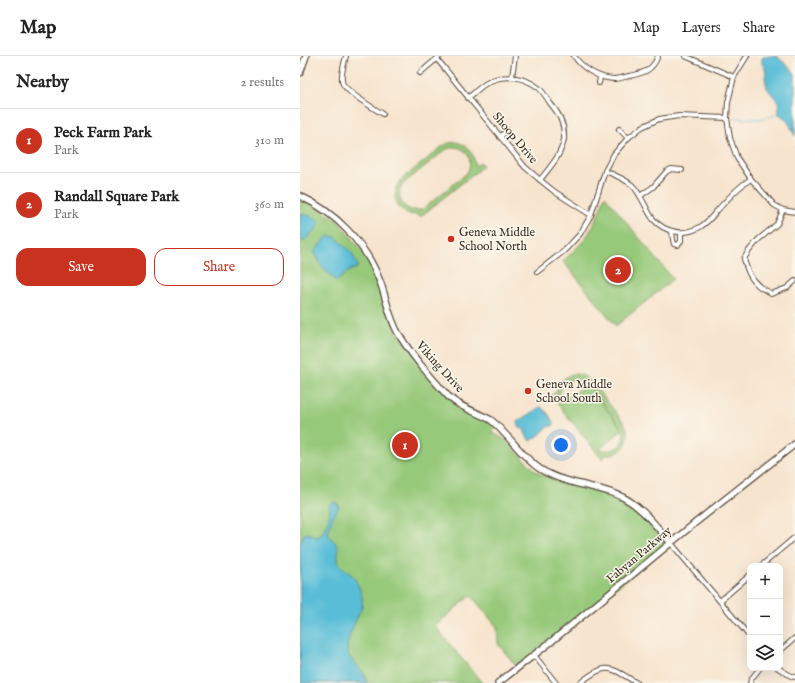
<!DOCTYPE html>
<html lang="en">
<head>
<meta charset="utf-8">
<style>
  body { margin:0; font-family:"IM FELL English",serif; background:#f2f2f2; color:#222 }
  .controls { position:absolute; right:12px; bottom:12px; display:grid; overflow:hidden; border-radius:8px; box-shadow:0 4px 16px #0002 }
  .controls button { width:36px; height:36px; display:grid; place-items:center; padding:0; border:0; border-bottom:1px solid #e0e0e0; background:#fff; color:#222; font:20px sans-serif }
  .you { position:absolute; left:261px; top:389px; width:14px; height:14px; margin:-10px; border:3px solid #fff; border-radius:50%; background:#1a73e8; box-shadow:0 0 0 6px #1a73e833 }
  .badge { display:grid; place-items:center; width:26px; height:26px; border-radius:50%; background:#c8321e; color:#fff; font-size:13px; font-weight:700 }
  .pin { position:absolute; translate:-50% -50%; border:2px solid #fff; box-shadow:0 1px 4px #0006 }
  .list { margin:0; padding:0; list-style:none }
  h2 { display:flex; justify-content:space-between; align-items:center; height:52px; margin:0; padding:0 16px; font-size:17px }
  h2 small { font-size:13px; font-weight:400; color:#767676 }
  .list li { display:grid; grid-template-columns:26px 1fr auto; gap:12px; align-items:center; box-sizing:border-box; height:64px; padding:0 16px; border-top:1px solid #e0e0e0 }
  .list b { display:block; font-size:15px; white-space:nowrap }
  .list p { margin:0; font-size:13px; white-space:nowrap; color:#767676 }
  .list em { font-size:13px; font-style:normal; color:#767676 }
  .actions { display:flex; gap:8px; padding:12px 16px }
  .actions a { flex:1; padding:9px 0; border:1px solid #c8321e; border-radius:12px; text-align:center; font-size:14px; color:#c8321e }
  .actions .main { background:#c8321e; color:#fff }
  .icon { flex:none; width:22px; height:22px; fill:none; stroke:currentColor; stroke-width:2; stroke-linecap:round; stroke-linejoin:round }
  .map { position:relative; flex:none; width:495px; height:627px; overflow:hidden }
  header { display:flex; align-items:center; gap:24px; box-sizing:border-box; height:56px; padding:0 20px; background:#fff; border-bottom:1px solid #e0e0e0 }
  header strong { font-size:19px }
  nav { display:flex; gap:22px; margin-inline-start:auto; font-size:14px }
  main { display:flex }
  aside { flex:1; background:#fff }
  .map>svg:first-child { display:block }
  .green { fill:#97c97a; stroke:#697a4c; fill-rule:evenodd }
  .water { fill:#58bdd7; stroke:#4a747a }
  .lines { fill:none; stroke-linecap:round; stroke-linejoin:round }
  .stream { stroke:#58bdd7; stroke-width:1 }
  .street-casing { stroke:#574638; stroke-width:6 }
  .secondary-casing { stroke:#574638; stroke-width:8 }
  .street { stroke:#fff; stroke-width:4 }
  .secondary { stroke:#fff; stroke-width:5.5 }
  .poi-dot { fill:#c8321e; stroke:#fbf7ec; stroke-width:1.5 }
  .labels { text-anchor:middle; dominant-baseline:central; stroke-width:3; stroke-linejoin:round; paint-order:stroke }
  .street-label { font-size:12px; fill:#3b2a1e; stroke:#fbf7ec }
  .poi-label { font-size:12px; fill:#3b2a1e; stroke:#fbf7ec; text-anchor:start }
</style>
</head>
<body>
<header>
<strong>Map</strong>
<nav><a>Map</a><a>Layers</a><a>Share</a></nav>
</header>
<main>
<aside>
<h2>Nearby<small>2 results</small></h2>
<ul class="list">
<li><span class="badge">1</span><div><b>Peck Farm Park</b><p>Park</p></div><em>310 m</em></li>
<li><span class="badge">2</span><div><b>Randall Square Park</b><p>Park</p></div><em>360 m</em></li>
</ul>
<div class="actions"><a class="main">Save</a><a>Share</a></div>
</aside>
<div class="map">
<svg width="495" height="627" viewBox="0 0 495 627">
  <rect width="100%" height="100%" fill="#fbf7ec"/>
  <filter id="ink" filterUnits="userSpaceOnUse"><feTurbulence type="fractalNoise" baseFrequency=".025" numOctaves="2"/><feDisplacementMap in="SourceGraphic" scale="8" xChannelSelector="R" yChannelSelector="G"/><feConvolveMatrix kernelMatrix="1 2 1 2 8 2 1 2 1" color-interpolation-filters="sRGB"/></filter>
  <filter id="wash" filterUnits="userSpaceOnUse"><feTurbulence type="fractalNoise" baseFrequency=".012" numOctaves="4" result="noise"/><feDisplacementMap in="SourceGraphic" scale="16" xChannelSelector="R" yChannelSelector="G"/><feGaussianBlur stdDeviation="0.9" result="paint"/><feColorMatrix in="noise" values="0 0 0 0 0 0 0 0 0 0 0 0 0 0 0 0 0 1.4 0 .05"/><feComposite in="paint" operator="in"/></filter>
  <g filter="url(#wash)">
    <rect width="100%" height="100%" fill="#f7e4ce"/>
    <g class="green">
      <path d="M156,86c13,3 19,12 19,25l5,-5 3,4 -63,51 -2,-2 -11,-1 -8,-7 -4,-9 1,-11 6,-8 41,-33 6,-3zM153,91c14,0 21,13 14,26l-44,36c-17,6 -30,-10 -20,-25l42,-34z"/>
      <path d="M0,140l37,24 32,39 27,71 53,66 49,30 -7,6 13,7 34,34 88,26 45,44 -153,125 -20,-24 -1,-17 -26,-32 -36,31 47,57h-182z"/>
      <path d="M305,140l68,83 -57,47 -53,-65c8,-8 17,-15 24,-25 8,-12 13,-26 18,-40z"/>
      <path d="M275,318l7,1 9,6 33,42c7,10 5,25 -8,30 -3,2 -8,1 -10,2 -2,1 -3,3 -4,4l-51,-63 3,-3 2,1c1,-11 8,-18 19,-20zM275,323l6,1 7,4 34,44 -36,-44 -24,19c-5,-12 1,-22 13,-24zM323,373c4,15 -9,25 -23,20z"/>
    </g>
    <g class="water">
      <path d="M469,0h7l3,2 16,15v63c-5,-10 -6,-16 -16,-22v-11l-12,-15 -2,-10 1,-7 -4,-8v-5l1,-1z"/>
      <path d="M0,157c7,2 16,4 20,9l-3,6 -13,13 -4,-1z"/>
      <path d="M29,180l7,1 16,16 6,13 -1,2 -8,3 -12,10 -2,-1 -14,-15 -7,-13 12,-14z"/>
      <path d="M241,351c6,5 11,11 13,18l-6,2 -11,10 -7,4 -4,-6 -2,-6 -4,-1 -2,-3v-3l19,-13z"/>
      <path d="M34,446l4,2 1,3 -6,9 -5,18c2,4 7,7 9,11 3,6 -1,13 2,18 2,5 8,7 11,10 8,8 14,23 12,34 -1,4 -4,7 -5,11 -3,6 -10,23 -10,29 -1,15 18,20 20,36h-67v-140l2,-1 1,-7 5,-2c3,1 6,4 9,4 6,0 13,-21 13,-26 0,-3 -1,-5 0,-7z"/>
    </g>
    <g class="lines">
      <path class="stream" d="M433,62l28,1 18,-5"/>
    </g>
  </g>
  <g filter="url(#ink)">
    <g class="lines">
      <defs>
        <g id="street">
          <path d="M46,0c-2,8 -5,17 -4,25 1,10 32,27 41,33"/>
          <path d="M274,0c9,13 24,22 40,23 5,0 10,-2 15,-3 15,-3 23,-5 29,-20"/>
          <path d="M385,0l49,21"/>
          <path d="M447,0l-13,21 -6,25 -1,16 3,20 7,20 14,21 17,19 6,7 9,5 12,2"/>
          <path d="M137,3l88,108 15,13 15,12 36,23"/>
          <path d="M120,17l20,-17"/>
          <path d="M212,21l3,-21"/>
          <path d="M299,27l1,-6"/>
          <path d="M168,42c6,-5 11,-10 17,-14 16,-11 39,-8 54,4 4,4 8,10 11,15 9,10 15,22 14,36 -3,17 -14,28 -24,41"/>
          <path d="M319,73l9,9"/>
          <path d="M200,81l7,-7"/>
          <path d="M305,115c10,4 20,8 27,14 9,8 14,25 21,34 12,14 32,17 47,8 10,-6 16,-16 24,-24 8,-9 17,-18 27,-24"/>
          <path d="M340,140l13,-9 13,-15 5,-3 11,1"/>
          <path d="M483,154l-6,14 -19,16 -10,12 -4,7c3,11 6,20 16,28 3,2 8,4 11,7l16,-6 8,-7"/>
          <path d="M372,175l1,9 1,4 4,1 3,-4v-8"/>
          <path d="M237,216l27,-21 16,-17 11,-19 14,-44 9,-17 14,-16 14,-11 17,-8 20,-3 48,2"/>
          <path d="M371,487l79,94"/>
          <path d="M461,510l34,-29"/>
          <path d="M420,545l30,-26"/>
          <path d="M480,595l15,-13"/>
          <path d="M234,599l22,28"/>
          <path d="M478,612l13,8 4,1"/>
          <path d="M280,627c27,-22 30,-16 57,0"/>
          <path d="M450,627l2,-5 8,-10"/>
        </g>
        <g id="secondary">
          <path d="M0,17l6,-17"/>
          <path d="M0,140c35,16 65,47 79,83 7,17 9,35 18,52 13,23 32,44 50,64 11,12 30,17 44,25 5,4 9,8 13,13 12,12 22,27 36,36 24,15 53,16 78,26 22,9 37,30 53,48"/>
          <path d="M198,627l54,-42 143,-118 100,-79"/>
        </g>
      </defs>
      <use href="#street" class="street-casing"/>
      <use href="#secondary" class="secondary-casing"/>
      <use href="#street" class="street"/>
      <use href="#secondary" class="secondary"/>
    </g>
  </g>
  <g class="poi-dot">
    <circle cx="151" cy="183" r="4"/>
    <circle cx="228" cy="335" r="4"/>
  </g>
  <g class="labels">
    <g class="street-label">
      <text transform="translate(215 82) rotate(50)">Shoop Drive</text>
      <text transform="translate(140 311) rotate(48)">Viking Drive</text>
      <text transform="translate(339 499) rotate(-40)">Fabyan Parkway</text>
    </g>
    <g class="poi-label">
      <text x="159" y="176">Geneva Middle<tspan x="159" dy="14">School North</tspan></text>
      <text x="236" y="328">Geneva Middle<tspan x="236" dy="14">School South</tspan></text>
    </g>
  </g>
</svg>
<div class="controls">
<button>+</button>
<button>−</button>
<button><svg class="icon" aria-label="layers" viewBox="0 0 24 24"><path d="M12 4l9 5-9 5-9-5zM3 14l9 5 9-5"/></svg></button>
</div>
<div class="you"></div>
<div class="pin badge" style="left:105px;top:389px">1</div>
<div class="pin badge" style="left:318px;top:214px">2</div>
</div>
</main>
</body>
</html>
